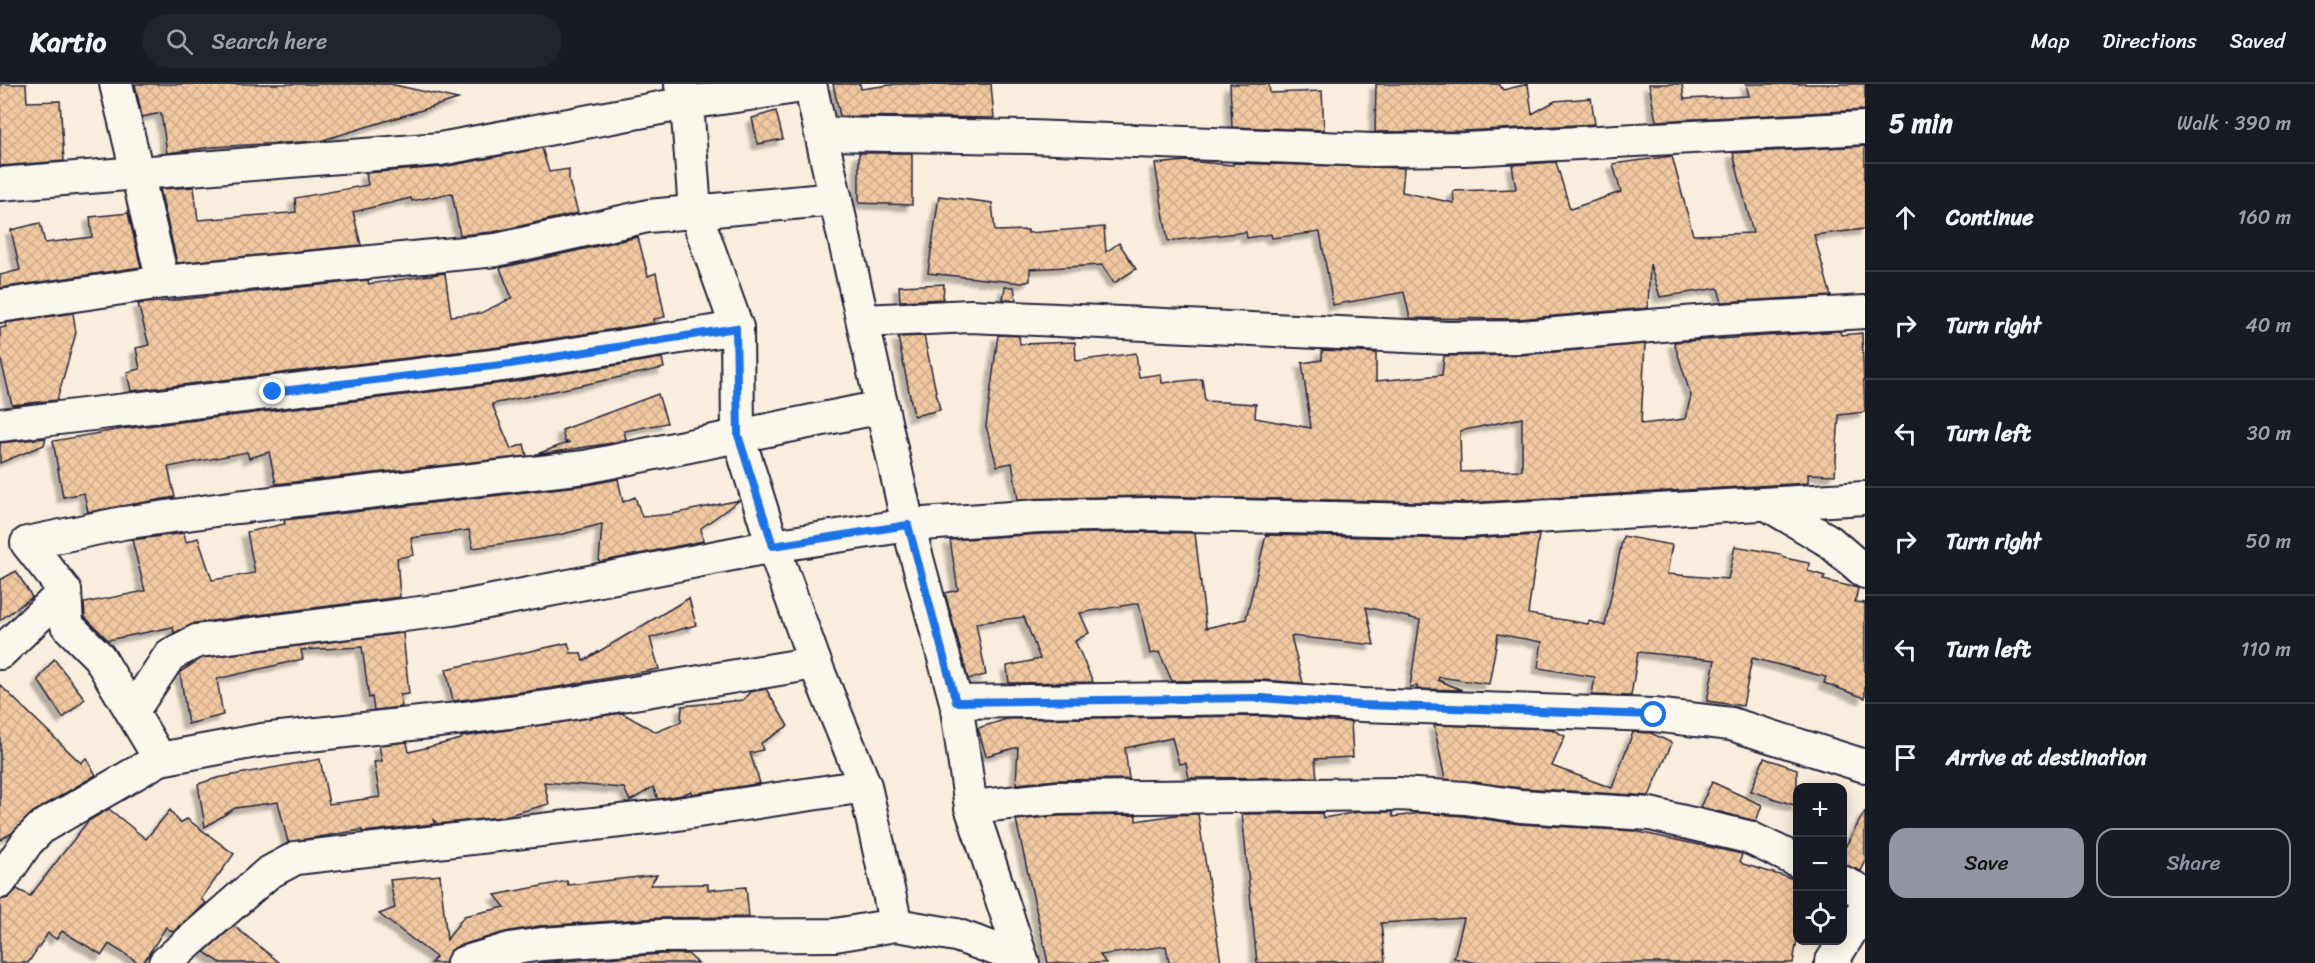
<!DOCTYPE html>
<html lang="en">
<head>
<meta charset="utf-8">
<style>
  body { margin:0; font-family:Sriracha,sans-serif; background:#20242c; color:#f1f3f6 }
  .controls { position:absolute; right:18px; bottom:18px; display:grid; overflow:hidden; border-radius:12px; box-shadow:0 3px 15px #0003 }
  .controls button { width:54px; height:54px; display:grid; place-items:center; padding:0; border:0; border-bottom:2px solid #363941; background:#171b24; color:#f1f3f6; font:30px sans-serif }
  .stop { position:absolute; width:18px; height:18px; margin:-14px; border:4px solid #1a73e8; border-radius:50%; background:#fff }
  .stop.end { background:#1a73e8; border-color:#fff; box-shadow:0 2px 6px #0008 }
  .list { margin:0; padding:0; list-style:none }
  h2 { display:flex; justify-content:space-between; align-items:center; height:78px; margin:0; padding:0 24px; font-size:26px }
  h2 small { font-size:20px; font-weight:400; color:#9ea1a6 }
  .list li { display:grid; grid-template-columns:39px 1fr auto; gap:18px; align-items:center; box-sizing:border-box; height:108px; padding:0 24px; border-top:2px solid #363941 }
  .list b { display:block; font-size:22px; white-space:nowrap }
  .list em { font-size:20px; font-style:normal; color:#9ea1a6 }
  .actions { display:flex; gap:12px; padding:18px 24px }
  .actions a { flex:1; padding:14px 0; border:2px solid #9495a2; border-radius:18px; text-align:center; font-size:21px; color:#9495a2 }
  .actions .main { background:#9495a2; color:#111 }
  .icon { flex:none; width:33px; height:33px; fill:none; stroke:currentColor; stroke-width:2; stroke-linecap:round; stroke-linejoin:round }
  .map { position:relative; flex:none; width:1865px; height:879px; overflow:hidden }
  header { display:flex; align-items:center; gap:36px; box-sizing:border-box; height:84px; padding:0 30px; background:#171b24; border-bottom:2px solid #363941 }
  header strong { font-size:28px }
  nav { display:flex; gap:33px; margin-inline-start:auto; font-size:21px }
  .search { width:420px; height:54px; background:#20242c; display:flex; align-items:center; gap:15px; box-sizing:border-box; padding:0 21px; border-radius:33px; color:#9ea1a6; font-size:22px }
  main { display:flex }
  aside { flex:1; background:#171b24 }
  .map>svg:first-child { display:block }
  .building { fill:url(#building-cross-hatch); stroke:#22223b; stroke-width:1.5; fill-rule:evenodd; filter:url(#shadow) }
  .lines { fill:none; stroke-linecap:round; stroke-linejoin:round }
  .minor-casing { stroke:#22223b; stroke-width:36 }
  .minor { stroke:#fbf7ec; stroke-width:32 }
  .route { stroke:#1a73e8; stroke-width:8 }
</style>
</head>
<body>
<header>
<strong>Kartio</strong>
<div class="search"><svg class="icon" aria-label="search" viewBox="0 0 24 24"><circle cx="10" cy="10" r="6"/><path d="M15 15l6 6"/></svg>Search here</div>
<nav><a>Map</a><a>Directions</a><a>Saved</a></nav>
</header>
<main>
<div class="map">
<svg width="1865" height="879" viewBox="0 0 1865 879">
  <defs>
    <pattern id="building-cross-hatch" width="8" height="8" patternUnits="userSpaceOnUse" patternTransform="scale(1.5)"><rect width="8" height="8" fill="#f1c8a0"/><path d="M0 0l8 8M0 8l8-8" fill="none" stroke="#ceac8b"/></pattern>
    <filter id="shadow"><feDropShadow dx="-5.5" dy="5.5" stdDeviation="1.5" flood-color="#0004"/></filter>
  </defs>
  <rect width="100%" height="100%" fill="#f9eedd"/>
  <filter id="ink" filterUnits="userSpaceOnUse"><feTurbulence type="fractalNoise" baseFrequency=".0167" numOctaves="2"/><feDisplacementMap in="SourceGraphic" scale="12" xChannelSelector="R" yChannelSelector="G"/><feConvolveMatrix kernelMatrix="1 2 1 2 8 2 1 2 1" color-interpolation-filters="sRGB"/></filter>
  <g filter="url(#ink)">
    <g class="building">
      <path d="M0,0h26l1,18 33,-1 4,60 -64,5z"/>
      <path d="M135,0h255l68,15 -138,42 -108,6 -45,6 -6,-40 -19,4z"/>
      <path d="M833,0h27l1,5 36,-5h94l3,34 -154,-2z"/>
      <path d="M1230,0h39l1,9 52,-2 2,39 -92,-3z"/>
      <path d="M1376,0h123l4,6 25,-6 4,30 23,-13 36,-3 4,26 -131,7 -89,1z"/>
      <path d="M1649,0h33l2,15 65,-3 -3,-12h119v26l-209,11z"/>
      <path d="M776,27l7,28 -25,5 -6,-26z"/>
      <path d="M1865,62v83l-51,6 17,61 -109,6 -4,-14 -58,9 -10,-33 -2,44 -129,11 -109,-1 -6,-26 -71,13 -13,-73 -48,6 -1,-4 -24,4 -1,-6 -78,9 -13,-77 31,-3 47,4v-2l171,5 -2,24 52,11 -1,-12 63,-2 -4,-24 44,-3 14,47 51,-17 -8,-28 59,-8 21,79 60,-2 -20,-80z"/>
      <path d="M542,64l7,24 20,-3v12l9,32 -85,19 -33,3 -8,-42 -40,8 -1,-3 -58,14 8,33 -184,18 -17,-74 34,-2 4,33 91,-7 7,-1 -1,-14 73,-13 -2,-12 77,-6z"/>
      <path d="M859,69h53v52l-53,-2z"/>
      <path d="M939,112l53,7 3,28 33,-1v3l76,-6 2,25 13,-9 17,26 -22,14 -12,-18 -72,4v12l-8,2 -94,-10z"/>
      <path d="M128,129l13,54 -141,21v-13l20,-5 -9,-40 29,-7 5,20 47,-6 -2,-20z"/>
      <path d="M638,153l10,39 8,-3 9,44 -12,2 1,4 -146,23 -377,45 -4,-19 13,-3 -4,-21 13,-3 -11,-41 230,-24 1,4 76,-11 6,43 30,-3 31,-15 -12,-30z"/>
      <path d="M944,200l-1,15 -43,2 -1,-15z"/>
      <path d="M1005,203h9l2,13 -13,-1z"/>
      <path d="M73,229l3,20 -19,67 -45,5 -12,-49v-28l6,-1 -1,-4z"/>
      <path d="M1840,247l1,4 21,-2 3,79 -26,3 -4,60 -27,-1v9l-342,20 -318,-7 -130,3 -6,-36 -15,3 -11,-40 12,-91 21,1 1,8 55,-2 1,19 60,-8 3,24 22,-3 1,9 40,-4 3,22 51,3 -1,14 56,10 -9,-65 20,-3v-10l54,3v28l66,-6 2,-19 77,-1 124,-11 -4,80 44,-5 6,-23 -17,-54zM1522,334v52l-61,2 -1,-41z"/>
      <path d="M924,252l16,74 -26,6 -16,-79z"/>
      <path d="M662,274l2,10 -172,36 19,45 13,-5 3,12 -251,28 -7,-32 -20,6 -2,-6 -79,15 7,30 -87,15 -4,-19 -21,4 -10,-56 69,-12 390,-47z"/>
      <path d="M658,310l9,29 -43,8 2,8 -14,4 -78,12 36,-13h-5l-3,-12z"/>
      <path d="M46,354l-2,7 -44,18v-20z"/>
      <path d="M618,395l5,23 12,-5 7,20 30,-3 68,-14 -39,28 2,13 -104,21 3,-38 -43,11 -86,13 -4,-18 -58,8 3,17 -17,3 3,39 -205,26 -21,10 -1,-6 -65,13 -23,-23 -1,-14 61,-12 -13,-51 52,-7 2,9 12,-4 14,42 43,-7 -8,-41 38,-8 -1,-4 303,-35z"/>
      <path d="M1148,448l47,1 11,95 40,-9 20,-84 200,4 73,-4 -11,79 60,10 1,-3 16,5 18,-90 49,9 -5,29 61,5 7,-33 45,8 5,4 24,5 -1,8 17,5 -2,4 35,8 -3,14 10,1v95l-41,-15 2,-6 -74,-19 -9,48 -36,-5 8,-41 -77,-8 -7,44 -39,-1 3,-18 -57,-9 4,-26 -44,-8 -9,50 -50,-7 -1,3 24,10 -45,-1v-3l-7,1 10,-67 -54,-13 8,38 -83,-9 12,47 -42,-3 -89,1 -13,-29 -9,2 -11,-51 -59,10 9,20 -14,8 18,41 -84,1 -2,-17 33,-7 -16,-42 -48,6 10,52 -18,4 -23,-86 13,-3 -8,-50 91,-6z"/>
      <path d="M16,487l16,26 -32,23v-40z"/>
      <path d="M689,514l7,27 -46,13 9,31 -107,19 -99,13 -7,-32 122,-26 3,10h10l2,8z"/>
      <path d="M403,549l6,61 -9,1 2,12 -28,3 -2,-13 -3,1 -7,-51 -61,3 2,9 -86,20 6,36 -35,9 -8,-52 22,-14z"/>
      <path d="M54,575l31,40 -22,19 -25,-38z"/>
      <path d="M0,601l81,78 5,-5 10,17 -63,37 -21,21 -12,7z"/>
      <path d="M766,605l22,37 -27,17 2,7 -13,3 10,30 -4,1 -64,10 -1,-3 -9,4 -24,4 -5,-12 -23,14 -6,-13 -80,-6 5,22 -48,13 -64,7 -3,-4v4l-72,8v-2l-74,12 -10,-40 -43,6 -30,19 -7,-43 19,-6 103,-19 9,45 51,-7 -6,-35 8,-1 -3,-16 28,-3 2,10 52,-13v-2l161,-24 34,19 25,-10 1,-16 61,-6 7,-8z"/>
      <path d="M1260,632l91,6 2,35 -38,2 2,18 -128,1 -3,-15 -7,1 -7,-26 -47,10 4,31 -72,1 -41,4 2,-37 -32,9 -8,-28 29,-9z"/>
      <path d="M1434,641l117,4 14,7 -13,30 60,22 21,-56 18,1 21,10 -23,53 -127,-8 -77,-9z"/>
      <path d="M1764,674l33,11v37l-46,-15z"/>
      <path d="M1712,698l50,23 -6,16 -56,-14z"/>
      <path d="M109,725l37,30 24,-29 10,13 7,-4 47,35 -33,45 5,4 -33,29 -7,-5 -23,36h-4l-30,-19 -7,11 -40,-24 -6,8 -8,-6 -20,30h-28v-63l8,-2 9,-9 13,7 58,-75z"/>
      <path d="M1865,727v52l-4,8 -19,-7v-11z"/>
      <path d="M1359,728h33l1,5 28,-4 42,3 56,8 115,7 108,23 -2,7 3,3 54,16v60l-4,23h-316l-23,-5 10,-40 -83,5 4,38 -128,2 -15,-149 80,-1 1,5z"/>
      <path d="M1198,730l23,149h-52l-3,-17 -66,9 6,8h-58l-32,-143 42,-4 78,-1v6l40,-6z"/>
      <path d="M440,791l7,65 17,-24 41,-9 -10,-12 72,-14 1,4 89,-10 -7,10 58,-1v6l38,-3 3,30 -89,1 -121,8 -34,6 -47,14 -8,5 -4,12h-15l5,-6 -57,-43 16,-6 -5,-28z"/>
      <path d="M234,842l46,37h-59l-17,-11z"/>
      <path d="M661,870h27l10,9h-161z"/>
    </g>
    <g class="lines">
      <defs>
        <g id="minor">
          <path d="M116,0l47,198"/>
          <path d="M810,0l98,441 48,177 15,105 52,156"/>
          <path d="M681,1l6,18 8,108 42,117"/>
          <path d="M823,50l207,3 343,13 92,-1 400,-21"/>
          <path d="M0,100l440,-35 247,-46 123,-18"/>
          <path d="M0,222l163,-24 333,-32 152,-34 188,-17"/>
          <path d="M863,237l108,-5 478,22 71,-1 201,-17 144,-8"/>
          <path d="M0,341l510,-61 227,-36 1,107 35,111 42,117 50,123 31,139 -61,10 -175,1 -118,8 -32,5 -47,14"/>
          <path d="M1767,420l62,37 36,31"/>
          <path d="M0,569l65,-62"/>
          <path d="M956,618l305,-4 101,7 292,10 77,9 134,42"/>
          <path d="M132,628l38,-57 27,-14 255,-32 321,-63 135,-21 132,-9 108,-2 318,7 399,-23"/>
          <path d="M160,675l102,-19 186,-20 107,-14 260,-43"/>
          <path d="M971,723l86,-9 342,-4 66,4 55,8 130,8 98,23 50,24"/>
          <path d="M0,798l27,-40 15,-15 118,-68 -61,-102 -32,-32 -2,-34 -38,-48 96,-20 114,-16 348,-40 297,-60"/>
          <path d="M1842,798l23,11"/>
          <path d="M896,841l60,10 65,23"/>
          <path d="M165,879l103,-90 28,-15 368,-42 201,-30"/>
          <path d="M1831,879l34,-55"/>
        </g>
      </defs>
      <use href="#minor" class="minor-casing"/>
      <use href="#minor" class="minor"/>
    </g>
  </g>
  <g class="lines" filter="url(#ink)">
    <path class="route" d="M273,308l237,-28 226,-36 2,107 35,111 135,-21 48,177 305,-4 101,7 292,10"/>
  </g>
</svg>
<div class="controls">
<button>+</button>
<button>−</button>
<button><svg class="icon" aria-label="locate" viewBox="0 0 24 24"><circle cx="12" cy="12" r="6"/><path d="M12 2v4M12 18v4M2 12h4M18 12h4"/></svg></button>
</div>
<div class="stop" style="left:1654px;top:631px"></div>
<div class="stop end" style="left:273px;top:308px"></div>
</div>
<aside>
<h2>5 min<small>Walk · 390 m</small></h2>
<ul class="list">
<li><svg class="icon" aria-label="ahead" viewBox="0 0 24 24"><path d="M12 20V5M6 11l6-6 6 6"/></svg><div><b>Continue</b></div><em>160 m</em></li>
<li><svg class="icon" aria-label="right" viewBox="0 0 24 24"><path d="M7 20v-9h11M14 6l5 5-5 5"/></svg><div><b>Turn right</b></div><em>40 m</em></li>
<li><svg class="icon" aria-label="left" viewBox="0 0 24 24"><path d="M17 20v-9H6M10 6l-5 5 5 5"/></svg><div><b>Turn left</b></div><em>30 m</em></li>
<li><svg class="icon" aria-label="right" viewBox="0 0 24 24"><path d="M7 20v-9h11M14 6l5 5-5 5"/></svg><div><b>Turn right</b></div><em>50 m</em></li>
<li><svg class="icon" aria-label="left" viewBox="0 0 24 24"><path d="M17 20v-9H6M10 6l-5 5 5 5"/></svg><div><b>Turn left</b></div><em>110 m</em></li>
<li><svg class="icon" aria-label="arrive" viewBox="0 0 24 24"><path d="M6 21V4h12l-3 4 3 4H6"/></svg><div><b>Arrive at destination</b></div></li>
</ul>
<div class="actions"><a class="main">Save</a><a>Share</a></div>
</aside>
</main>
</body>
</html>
